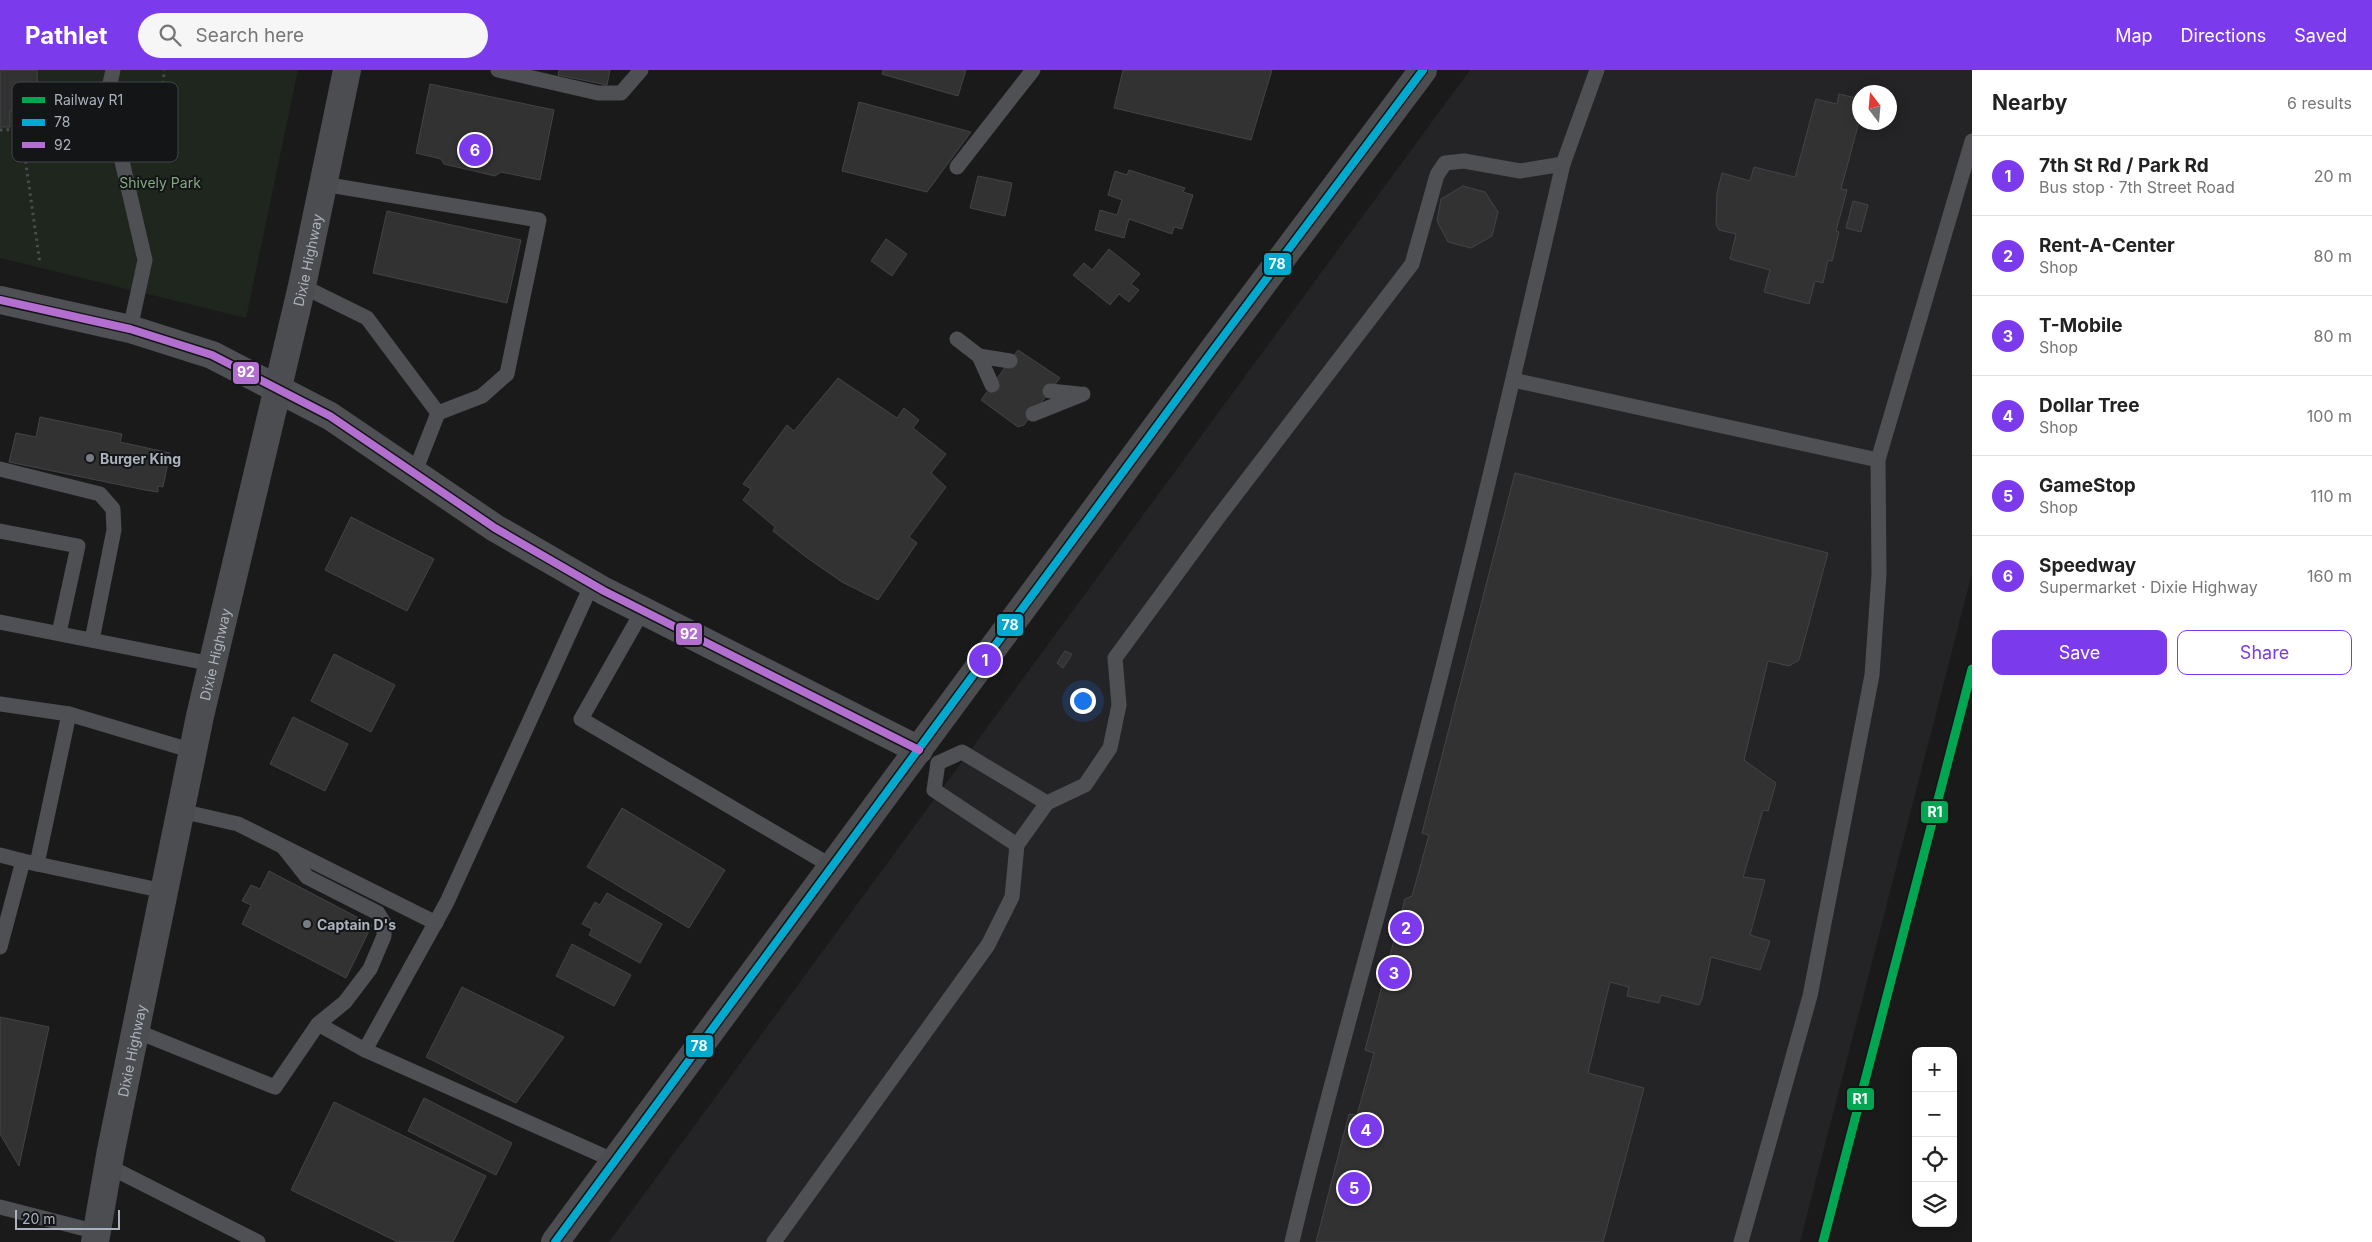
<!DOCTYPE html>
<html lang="en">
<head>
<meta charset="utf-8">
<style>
  body { margin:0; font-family:Inter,sans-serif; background:#f6f6f6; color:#222 }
  .controls { position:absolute; right:15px; bottom:15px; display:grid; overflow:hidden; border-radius:10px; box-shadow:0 2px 12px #0003 }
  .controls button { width:45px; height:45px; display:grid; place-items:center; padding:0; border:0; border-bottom:1px solid #e0e0e0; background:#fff; color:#222; font:25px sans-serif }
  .compass { position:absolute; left:1852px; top:15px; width:45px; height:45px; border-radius:50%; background:#fff; box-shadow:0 2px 12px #0003; rotate:344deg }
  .scale { position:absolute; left:15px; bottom:12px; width:105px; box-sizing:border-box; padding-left:5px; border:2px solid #abb2bd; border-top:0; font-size:14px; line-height:18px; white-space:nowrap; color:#abb2bd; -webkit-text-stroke:4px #141517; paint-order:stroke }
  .you { position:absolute; left:1082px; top:630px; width:18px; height:18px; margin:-12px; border:4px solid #fff; border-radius:50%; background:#1a73e8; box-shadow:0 0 0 8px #1a73e833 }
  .badge { display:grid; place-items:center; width:32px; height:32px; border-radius:50%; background:#7c3aed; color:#fff; font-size:16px; font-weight:700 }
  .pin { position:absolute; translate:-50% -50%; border:2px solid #fff; box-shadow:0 1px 5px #0006 }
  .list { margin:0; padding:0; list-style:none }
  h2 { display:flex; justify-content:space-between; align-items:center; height:65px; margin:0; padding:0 20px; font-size:21px }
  h2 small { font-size:16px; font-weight:400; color:#767676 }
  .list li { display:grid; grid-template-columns:32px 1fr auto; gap:15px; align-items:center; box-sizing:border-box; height:80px; padding:0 20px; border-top:1px solid #e0e0e0 }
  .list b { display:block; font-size:19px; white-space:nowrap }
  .list p { margin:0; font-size:16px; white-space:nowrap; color:#767676 }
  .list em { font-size:16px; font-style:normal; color:#767676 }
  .actions { display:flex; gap:10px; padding:15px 20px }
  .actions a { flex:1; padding:11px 0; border:1px solid #7c3aed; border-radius:10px; text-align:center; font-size:18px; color:#7c3aed }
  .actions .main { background:#7c3aed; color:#fff }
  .icon { flex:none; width:28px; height:28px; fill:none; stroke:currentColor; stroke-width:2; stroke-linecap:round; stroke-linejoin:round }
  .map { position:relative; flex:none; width:1972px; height:1172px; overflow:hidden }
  header { display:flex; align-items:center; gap:30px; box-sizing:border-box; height:70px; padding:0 25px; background:#7c3aed; color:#fff }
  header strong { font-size:24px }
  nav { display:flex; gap:28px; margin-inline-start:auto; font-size:18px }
  .search { width:350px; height:45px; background:#f6f6f6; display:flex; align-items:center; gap:12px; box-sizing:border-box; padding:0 18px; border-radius:28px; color:#767676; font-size:19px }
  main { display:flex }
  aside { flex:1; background:#fff }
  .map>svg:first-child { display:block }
  .built { fill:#242427; fill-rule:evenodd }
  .green { fill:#1e261e }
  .building { fill:#323233; stroke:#434447 }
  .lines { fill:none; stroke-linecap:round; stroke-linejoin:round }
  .path { stroke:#4a4c4f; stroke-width:3; stroke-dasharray:2.5 4; stroke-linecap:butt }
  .service { stroke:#4f5054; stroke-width:15 }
  .minor { stroke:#4f5054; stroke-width:28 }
  .primary { stroke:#4c4d50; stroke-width:28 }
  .bus-1-casing { stroke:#141517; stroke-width:11 }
  .bus-2-casing { stroke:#141517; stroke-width:11 }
  .bus-1 { stroke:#00a9ce; stroke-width:8 }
  .bus-2 { stroke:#b36fd0; stroke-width:8 }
  .rail-1-casing { stroke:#141517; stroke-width:12 }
  .rail-1 { stroke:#00a651; stroke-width:9 }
  .poi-dot { fill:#787d84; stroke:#141517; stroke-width:2 }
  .labels { text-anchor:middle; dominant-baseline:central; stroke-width:4; stroke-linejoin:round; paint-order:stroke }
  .park-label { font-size:14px; fill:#83a981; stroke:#141517 }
  .street-label { font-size:14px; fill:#abb2bd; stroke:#141517 }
  .poi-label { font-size:14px; font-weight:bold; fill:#abb2bd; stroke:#141517; text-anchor:start }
  .key { fill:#141517; stroke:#414449; stroke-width:1 }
  .key-label { font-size:14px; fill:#abb2bd }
  .line-badge { stroke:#141517; stroke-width:2 }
  .badge-label { font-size:14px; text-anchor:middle; font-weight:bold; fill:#fff }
</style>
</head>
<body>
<header>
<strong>Pathlet</strong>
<div class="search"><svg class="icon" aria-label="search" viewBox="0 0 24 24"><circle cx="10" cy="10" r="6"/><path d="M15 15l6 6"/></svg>Search here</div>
<nav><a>Map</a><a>Directions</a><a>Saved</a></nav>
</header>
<main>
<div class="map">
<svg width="1972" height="1172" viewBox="0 0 1972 1172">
  <rect width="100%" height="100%" fill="#1a1a1b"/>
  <path class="built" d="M1470,0h502v503l-172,669h-1191zM1860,22h30v30h-30z"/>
  <path class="green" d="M0,0h298l-52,248 -246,-60z"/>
  <g class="building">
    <path d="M0,0h37l1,42 -28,-1v16h-10z"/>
    <path d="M559,0h51l-3,15 -49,-10z"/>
    <path d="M883,0h83l-8,26 -76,-22z"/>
    <path d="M1123,0h149l-21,70 -137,-32z"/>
    <path d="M430,14l124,26 -14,70 -39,-8 -6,4 -51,-12 -3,-5 -25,-6z"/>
    <path d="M1839,24l21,5v19l-19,71 6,1 -11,41 3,1 -7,29 -4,-1 -5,23 -8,-2 -6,23 -45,-12 6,-22 -40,-11 6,-25 -17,-4 -3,-6 1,-31 5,-20 28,8 4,-14 41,10 21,-78 21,5z"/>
    <path d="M859,32l112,30 -44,60 -85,-21z"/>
    <path d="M1129,100l56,18 -2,4 10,3 -11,34 -8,-2 -2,7 -43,-15 -5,19 -29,-8 5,-20 17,5 5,-15 -14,-5 7,-24 12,4z"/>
    <path d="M978,106l34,7 -7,33 -35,-8z"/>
    <path d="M1463,116l22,6 13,20 -6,24 -21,12 -23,-6 -11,-21 4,-22z"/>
    <path d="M1853,131l15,4 -7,27 -15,-4z"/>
    <path d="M387,141l134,29 -14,63 -134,-30z"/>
    <path d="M886,169l21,15 -15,22 -21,-15z"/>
    <path d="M1109,179l31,25 -9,10 8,6 -10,12 -10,-8 -9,11 -37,-30 11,-12 8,7z"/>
    <path d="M1018,280l42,28 -36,47 -6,2 -37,-27z"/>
    <path d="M838,308l59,40 7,-10 15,12 -6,8 33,26 -15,19 15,14 -37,50 8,6 -39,57 -36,-18 -36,-25 -33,-26 2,-4 -32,-27 8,-11 -8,-5 44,-59 7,6z"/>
    <path d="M40,347l82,17 -2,8 50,11 -7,34 -5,-1v6l-13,-2 -136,-28 7,-29 20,4z"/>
    <path d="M1515,403l313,80 -29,107 -10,6 -21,-5 -24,99 32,23 -8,28 -5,-1 -20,67 22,3 -15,55 20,6 -10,29 -49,-13 -9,42 -3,6 -38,-10 -2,8 -32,-7 2,-9 -19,-5 -22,91 56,15 -41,154h-287l33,-128 8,1 17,-62 -9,-3 40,-151 7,-3 17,-61 -7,-2z"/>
    <path d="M351,447l83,42 -27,52 -82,-41z"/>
    <path d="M1065,581l7,3 -9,14 -6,-5z"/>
    <path d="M334,584l61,31 -24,47 -60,-31z"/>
    <path d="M293,647l55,27 -23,47 -55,-27z"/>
    <path d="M622,738l103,62 -36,58 -102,-61z"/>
    <path d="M269,801l103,54 -26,53 -104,-54 9,-19 -9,-4 9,-16 9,4z"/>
    <path d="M607,823l55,31 -22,39 -51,-28 3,-6 -10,-5 13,-22 5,3z"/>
    <path d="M572,874l59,31 -17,31 -58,-30z"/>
    <path d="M462,917l102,50 -48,66 -90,-46z"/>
    <path d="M0,947l49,10 -30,139 -19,-32z"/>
    <path d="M424,1028l88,45 -16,32 -88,-44z"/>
    <path d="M334,1032l152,74 -33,66h-55l-107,-52z"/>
  </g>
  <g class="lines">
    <g class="path">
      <path d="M21,59l19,135"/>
      <path d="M0,60l43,-1v-14h40l1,-3"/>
      <path d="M151,90c-5,-31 13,-59 13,-90"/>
    </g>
    <g class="service">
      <path d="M113,0l-6,27 38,163 -15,69"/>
      <path d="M498,0l100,23h23l20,-23"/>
      <path d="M957,97l76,-97"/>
      <path d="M323,114l216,36 -32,154 -25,22 -44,17"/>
      <path d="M302,216l65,32 71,95 -24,61"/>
      <path d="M957,269l22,17 31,5"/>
      <path d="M979,286l13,29"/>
      <path d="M1513,310l365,80"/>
      <path d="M1050,321l29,3"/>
      <path d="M1033,344l50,-20"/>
      <path d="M0,399l100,25 13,15 1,21 -22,110"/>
      <path d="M0,461l78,15 -19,87"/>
      <path d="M643,540l-62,109 252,148"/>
      <path d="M0,552l212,42"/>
      <path d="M0,634l69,10"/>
      <path d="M938,693l-4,27 83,55"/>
      <path d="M938,693l24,-11 85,51"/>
      <path d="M181,741l57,13 198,99"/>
      <path d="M284,778l23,29 71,36 6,10v13l-14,33 -25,33 -27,22"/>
      <path d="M0,785l23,6"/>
      <path d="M37,794l32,-150 124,37"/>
      <path d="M0,877l23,-86 141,30"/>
      <path d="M136,961l139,56 43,-63 47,26 250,111"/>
      <path d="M365,980l82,-148 145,-318"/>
      <path d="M108,1096l150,76"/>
      <path d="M0,1137l97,25"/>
      <path d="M774,1172l214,-297 24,-48 5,-52 30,-42 38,-18 25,-37 9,-43 -4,-47 102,-139 195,-255 25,-89 8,-12 19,-2 56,10 43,-7 34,-94"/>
      <path d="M1292,1172c36,-154 81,-306 121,-459 54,-205 102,-412 150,-619"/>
      <path d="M1741,1172l69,-246 62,-321 7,-101 -1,-114 94,-319"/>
    </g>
    <path class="minor" d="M0,230l130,29 82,26 118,61 165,112 109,63 315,159"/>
    <g class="primary">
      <path id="s1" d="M95,1172l16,-92 89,-434 102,-430 45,-216"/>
      <path d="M555,1172l658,-892 210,-280"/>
    </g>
    <defs>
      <path id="bus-1" d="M555,1172l658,-892 210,-280"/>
      <path id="bus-2" d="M0,230l130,29 82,26 118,61 165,112 109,63 315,159"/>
    </defs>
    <use href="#bus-1" class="bus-1-casing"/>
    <use href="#bus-2" class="bus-2-casing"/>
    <use href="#bus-1" class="bus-1"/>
    <use href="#bus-2" class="bus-2"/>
    <defs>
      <path id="rail-1" d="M1823,1172l149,-573"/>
    </defs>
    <use href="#rail-1" class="rail-1-casing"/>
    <use href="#rail-1" class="rail-1"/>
  </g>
  <g class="poi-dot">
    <circle cx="90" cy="388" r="5"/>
    <circle cx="307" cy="854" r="5"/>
  </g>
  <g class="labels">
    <g class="park-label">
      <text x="160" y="112">Shively Park</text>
    </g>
    <g class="street-label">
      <text stroke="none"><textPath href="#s1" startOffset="1005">Dixie Highway</textPath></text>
      <text stroke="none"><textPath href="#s1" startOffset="600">Dixie Highway</textPath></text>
      <text stroke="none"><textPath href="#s1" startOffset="195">Dixie Highway</textPath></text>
    </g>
    <g class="poi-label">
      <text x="100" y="388">Burger King</text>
      <text x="317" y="854">Captain D's</text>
    </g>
  </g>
  <rect x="12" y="12" width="166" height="80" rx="8" class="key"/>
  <rect x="22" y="27" width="23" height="6" fill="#00a651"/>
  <rect x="22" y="49" width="23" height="7" fill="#00a9ce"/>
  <rect x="22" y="72" width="23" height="6" fill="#b36fd0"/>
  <g class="key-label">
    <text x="54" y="35">Railway R1</text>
    <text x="54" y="57">78</text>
    <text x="54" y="80">92</text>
  </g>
  <g class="line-badge">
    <rect x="1263" y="182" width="29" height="24" rx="5" fill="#00a9ce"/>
    <rect x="232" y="291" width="28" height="24" rx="5" fill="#b36fd0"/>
    <rect x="996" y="543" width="28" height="24" rx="5" fill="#00a9ce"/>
    <rect x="675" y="552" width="28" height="24" rx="5" fill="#b36fd0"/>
    <rect x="1920" y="730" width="29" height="24" rx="5" fill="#00a651"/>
    <rect x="685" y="964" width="29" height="24" rx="5" fill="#00a9ce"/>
    <rect x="1846" y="1017" width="29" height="24" rx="5" fill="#00a651"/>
  </g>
  <g class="badge-label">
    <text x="1277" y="199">78</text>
    <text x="246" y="307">92</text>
    <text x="1010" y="560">78</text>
    <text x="689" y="569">92</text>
    <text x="1935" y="747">R1</text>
    <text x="699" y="981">78</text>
    <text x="1860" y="1034">R1</text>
  </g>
</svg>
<div class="controls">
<button>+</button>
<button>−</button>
<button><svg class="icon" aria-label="locate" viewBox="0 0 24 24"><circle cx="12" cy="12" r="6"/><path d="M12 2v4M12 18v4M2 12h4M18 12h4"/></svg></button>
<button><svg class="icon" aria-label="layers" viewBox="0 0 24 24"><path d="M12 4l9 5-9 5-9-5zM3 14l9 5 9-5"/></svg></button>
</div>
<svg class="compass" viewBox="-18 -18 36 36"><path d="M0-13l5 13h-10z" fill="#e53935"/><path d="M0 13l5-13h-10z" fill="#767676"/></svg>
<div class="scale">20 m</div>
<div class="you"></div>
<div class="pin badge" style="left:985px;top:590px">1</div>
<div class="pin badge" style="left:1406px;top:858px">2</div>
<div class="pin badge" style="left:1394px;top:903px">3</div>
<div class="pin badge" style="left:1366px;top:1060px">4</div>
<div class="pin badge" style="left:1354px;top:1118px">5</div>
<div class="pin badge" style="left:475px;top:80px">6</div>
</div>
<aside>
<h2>Nearby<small>6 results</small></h2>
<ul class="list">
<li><span class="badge">1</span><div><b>7th St Rd / Park Rd</b><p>Bus stop · 7th Street Road</p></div><em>20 m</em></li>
<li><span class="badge">2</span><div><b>Rent-A-Center</b><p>Shop</p></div><em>80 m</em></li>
<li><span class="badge">3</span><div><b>T-Mobile</b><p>Shop</p></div><em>80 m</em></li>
<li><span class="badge">4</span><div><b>Dollar Tree</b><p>Shop</p></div><em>100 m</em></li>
<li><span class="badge">5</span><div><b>GameStop</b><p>Shop</p></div><em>110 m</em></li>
<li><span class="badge">6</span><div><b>Speedway</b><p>Supermarket · Dixie Highway</p></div><em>160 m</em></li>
</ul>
<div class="actions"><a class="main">Save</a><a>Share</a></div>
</aside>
</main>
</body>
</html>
